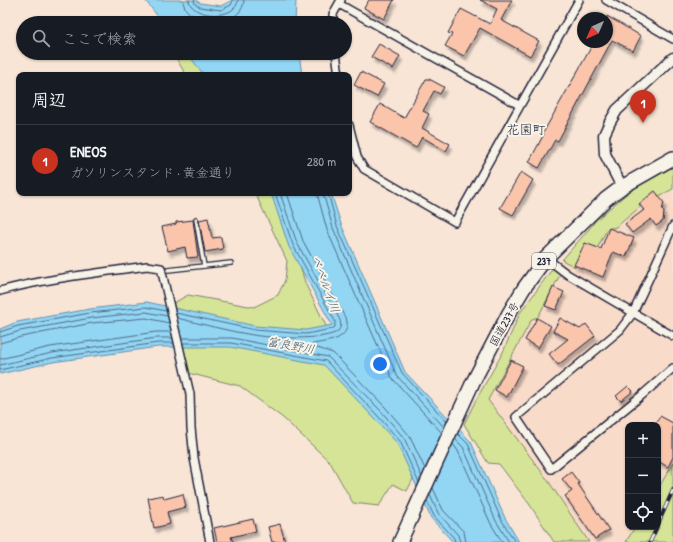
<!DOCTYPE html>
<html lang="ja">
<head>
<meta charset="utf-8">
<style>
  body { margin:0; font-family:"Patrick Hand","Klee One",sans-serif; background:#20242c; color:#f1f3f6 }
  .controls { position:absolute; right:12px; bottom:12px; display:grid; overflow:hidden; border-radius:8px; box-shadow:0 1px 3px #0004 }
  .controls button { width:36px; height:36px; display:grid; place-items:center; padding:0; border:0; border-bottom:1px solid #363941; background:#171b24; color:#f1f3f6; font:20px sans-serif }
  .compass { position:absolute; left:577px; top:12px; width:36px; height:36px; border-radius:50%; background:#171b24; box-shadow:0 1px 3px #0004; rotate:225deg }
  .you { position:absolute; left:380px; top:364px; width:14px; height:14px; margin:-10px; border:3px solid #fff; border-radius:50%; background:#1a73e8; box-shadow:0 0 0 6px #1a73e833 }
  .badge { display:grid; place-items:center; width:26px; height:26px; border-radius:50%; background:#c8321e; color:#fff; font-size:13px; font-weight:700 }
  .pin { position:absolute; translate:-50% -33px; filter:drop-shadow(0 1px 2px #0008) }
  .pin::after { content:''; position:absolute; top:21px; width:14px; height:12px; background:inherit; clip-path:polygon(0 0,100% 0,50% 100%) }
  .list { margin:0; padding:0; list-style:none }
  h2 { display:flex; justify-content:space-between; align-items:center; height:52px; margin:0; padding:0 16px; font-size:17px }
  h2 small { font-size:13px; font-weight:400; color:#9ea1a6 }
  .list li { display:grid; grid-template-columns:26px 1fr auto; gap:12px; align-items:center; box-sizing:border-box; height:72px; padding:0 16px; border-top:1px solid #363941 }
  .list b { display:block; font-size:15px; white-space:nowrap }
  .list p { margin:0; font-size:13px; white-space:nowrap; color:#9ea1a6 }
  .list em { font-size:13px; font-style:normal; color:#9ea1a6 }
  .icon { flex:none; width:22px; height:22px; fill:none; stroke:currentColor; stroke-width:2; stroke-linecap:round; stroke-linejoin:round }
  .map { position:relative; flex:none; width:673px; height:542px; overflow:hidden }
  .search { position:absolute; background:#171b24; box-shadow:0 1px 3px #0004; left:16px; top:16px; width:336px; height:44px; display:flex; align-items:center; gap:10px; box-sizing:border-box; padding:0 14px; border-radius:22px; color:#9ea1a6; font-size:15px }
  .panel { position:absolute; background:#171b24; box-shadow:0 1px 3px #0004; left:16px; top:72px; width:336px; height:124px; border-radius:8px }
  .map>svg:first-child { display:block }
  .built { fill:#f9dbc9 }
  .green { fill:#d6e498; stroke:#7c836a }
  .water { fill:#92d6f4; stroke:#658eaa }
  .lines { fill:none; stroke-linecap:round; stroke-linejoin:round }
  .shore { stroke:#4f6a85; stroke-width:1 }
  .building { fill:#fac5ab; stroke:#22223b; filter:url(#shadow) }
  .lane-casing { stroke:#22223b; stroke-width:6 }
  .street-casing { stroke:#22223b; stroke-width:10 }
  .secondary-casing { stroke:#22223b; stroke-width:13 }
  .highway-casing { stroke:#22223b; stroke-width:16 }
  .lane { stroke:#f7f3e8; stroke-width:3.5 }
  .street { stroke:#f7f3e8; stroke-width:7 }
  .secondary { stroke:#f7f3e8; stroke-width:10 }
  .highway { stroke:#f7f3e8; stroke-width:13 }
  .rail-casing { stroke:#22223b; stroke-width:4 }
  .rail { stroke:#f7f3e8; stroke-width:2.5; stroke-dasharray:8; stroke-linecap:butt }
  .labels { text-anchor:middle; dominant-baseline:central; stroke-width:4; stroke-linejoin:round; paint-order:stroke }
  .shield { fill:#f7f3e8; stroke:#62616f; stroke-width:1 }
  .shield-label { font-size:10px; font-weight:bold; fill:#22223b }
  .street-label { font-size:11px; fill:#22223b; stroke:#f7f3e8 }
  .water-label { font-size:12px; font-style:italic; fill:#445872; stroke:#f7f3e8 }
  .quarter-label { font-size:13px; fill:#22223b; stroke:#f7f3e8 }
</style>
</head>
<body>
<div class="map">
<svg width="673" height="542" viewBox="0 0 673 542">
  <defs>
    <filter id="shadow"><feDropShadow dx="2.5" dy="4.5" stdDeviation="1" flood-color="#0004"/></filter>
  </defs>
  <rect width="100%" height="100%" fill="#f8e5d6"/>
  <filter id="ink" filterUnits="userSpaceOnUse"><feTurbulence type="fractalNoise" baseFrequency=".025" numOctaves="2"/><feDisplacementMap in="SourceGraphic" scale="8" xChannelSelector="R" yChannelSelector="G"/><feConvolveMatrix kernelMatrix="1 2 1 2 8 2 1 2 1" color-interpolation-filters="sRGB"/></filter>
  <g filter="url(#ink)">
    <path class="built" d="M673,189v274l-15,26v-64h-30v102h7l-9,15h-37l-42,-63 -59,-79 44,-82 6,-1 15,-49 9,-8 13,6 12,-20 10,3 10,-20 9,-2 29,-24z"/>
    <g class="green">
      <path d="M173,53h26l19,22h-32z"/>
      <path d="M673,167v22l-28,14 -29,24 -9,2 -10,20 -10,-2 -12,20 -13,-7 27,-31 7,-9 34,-29z"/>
      <path d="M255,193h21l30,92 21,43 83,134 3,17 -6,12 -14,-7 -14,22 -26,-3 -23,-41 -47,-44 -43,-32 -56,-14 -21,-63 25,-14 66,12 24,-12 7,-15 2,-19z"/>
      <path d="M553,268l9,3 -24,46 -6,2 -44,81 59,79 42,63h-35l-24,-37 -31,-41 -11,-1 -24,-39 12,-24 27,-48 17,-39z"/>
      <path d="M673,463v79h-47l9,-15h23v-38z"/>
    </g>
    <g class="water">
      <path d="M145,0h51l4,3 21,3 11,-6h64l-1,23h-132z"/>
      <path d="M187,53h112l3,22h-98z"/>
      <path d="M271,193h60l10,31 64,148 66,70 34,76 14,24h-66l-22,-24 -34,-75 -23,-25 -50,-53 -94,-18h-72l-105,15 -53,12v-45l17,-7 73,-13 57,-7 108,24 51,4 26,-5 -43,-78z"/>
    </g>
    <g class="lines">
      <g class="shore">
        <path d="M183,0c1,15 13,17 25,19 5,1 10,2 15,2 11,-2 21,-10 21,-21"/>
        <path d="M189,0c1,18 48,21 49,0"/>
        <path d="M194,0l1,4 5,3 21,3 10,-5 2,-5"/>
        <path d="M287,193l16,48 44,80c2,20 -20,20 -34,23l-2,2 22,7 52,54 24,28 16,34"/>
        <path d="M317,193l10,37 65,148 50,55"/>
        <path d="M323,193l10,35 64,148 47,51"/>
        <path d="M328,193l9,33 65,147 45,49"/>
        <path d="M176,313l79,17 51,4 26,-5 3,-2v-6l-42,-76 -18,-52"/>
        <path d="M177,318c25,6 50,13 76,17 15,3 74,6 85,-4 3,-3 3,-7 2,-11l-43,-77 -17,-50"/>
        <path d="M0,332l18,-6 72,-13 56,-6 20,4"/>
        <path d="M0,337l20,-6 71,-13 55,-6 21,4"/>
        <path d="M182,338h50l96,19 53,54 23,27 18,39"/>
        <path d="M0,343l21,-6 71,-14 54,-5 23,5"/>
        <path d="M183,343h48l95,18 51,54 23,26 19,42"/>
        <path d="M0,359l50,-12 106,-15h15"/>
        <path d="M0,365l52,-12 105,-15h15"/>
        <path d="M0,370l52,-12 106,-15h16"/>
        <path d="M458,434l10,10 33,75 14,23"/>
        <path d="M455,439l8,8 33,74 13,21"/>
        <path d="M453,444l5,7 33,73 11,18"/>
        <path d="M433,488l10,22 21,22 2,10"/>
        <path d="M430,495l8,18 20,22 2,7"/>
        <path d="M427,501l7,15 20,22 1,4"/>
      </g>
    </g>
    <g class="building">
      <path d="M369,0h25l-10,19 -20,-11z"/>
      <path d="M480,0h32l-11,20 38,21 -9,15 -50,-28 -16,28 -19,-10 7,-12 -4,-1 13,-24 29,15 7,-15z"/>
      <path d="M607,16l34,20 -8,15 -21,-11 -54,101 -3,-1 -16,28 -10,-6 15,-28 -1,-1 51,-91h13z"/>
      <path d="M379,44l21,12 -7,13 -22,-12z"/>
      <path d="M361,72l23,12 -7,13 -23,-12z"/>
      <path d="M426,79h3l15,8 -4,7 -6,-3 -11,20 6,3 -7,14 28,16 -4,7 -24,-14 -6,11 -46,-26 10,-18 24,14z"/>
      <path d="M521,172l12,8 -20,35 -13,-7z"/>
      <path d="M655,191l9,12 -2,7 2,2 -1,9 -7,5 -5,-7 -19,14 -7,-9 19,-14 -5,-6z"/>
      <path d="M208,218l4,20 9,-1 2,12 -18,3 -6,-32z"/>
      <path d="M193,220l5,37 -11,1 -2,-11 -17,4 -6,-24 14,-3v-2z"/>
      <path d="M609,228l25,10 -8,19 -13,-5 -10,25 -29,-12 11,-22 16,6z"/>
      <path d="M553,287l11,5 -8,18 -11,-4z"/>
      <path d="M537,318l14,8 -13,22 -13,-8z"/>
      <path d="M560,318l20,11 6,-5 9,12 -37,29 -9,-11 19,-15 -15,-8z"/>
      <path d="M511,360l12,6 -16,31 -12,-7z"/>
      <path d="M628,386l5,5 -12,10 -5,-5z"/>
      <path d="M660,416l13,7v34l-5,10 -10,-6v-36h-3z"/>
      <path d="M571,472l8,11 -1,1 31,46 -14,9 -30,-43 7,-5 -10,-12z"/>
      <path d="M183,494l3,13 -19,5 3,12 -16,4 -6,-30 15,-3 1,4z"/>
      <path d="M253,519l3,12 -25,6 2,5h-16l-3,-14z"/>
      <path d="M280,524l5,18h-13l-4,-15z"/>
    </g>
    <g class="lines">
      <defs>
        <g id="lane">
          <path d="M196,219l8,47"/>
          <path d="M168,270l63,-7"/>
        </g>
        <g id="street">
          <path d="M606,0l67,39"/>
          <path d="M339,4l180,101"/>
          <path d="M333,23v-9l8,-14"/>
          <path d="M336,53l3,22"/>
          <path d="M349,125l8,32 7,12 91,53 124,-222"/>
          <path d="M673,226l-40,87 -13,17 -104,87 35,52 90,-73 32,-28"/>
          <path d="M546,258l21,16 106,62"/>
          <path d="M0,291c48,-13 98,-18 147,-25l14,2 29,126 1,34 3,30 16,84"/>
        </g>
        <path id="secondary" d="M622,187l-17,-33 -1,-19 6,-13 7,-12 56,-52"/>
        <path id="highway" d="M400,542l73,-160 36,-69 15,-25 22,-30 60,-59 16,-12 51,-29"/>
      </defs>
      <use href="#lane" class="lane-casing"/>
      <use href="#street" class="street-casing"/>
      <use href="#secondary" class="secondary-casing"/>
      <use href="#highway" class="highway-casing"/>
      <use href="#lane" class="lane"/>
      <use href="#street" class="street"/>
      <use href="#secondary" class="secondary"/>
      <use href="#highway" class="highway"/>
      <defs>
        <g id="rail">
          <path d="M658,524l15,-34"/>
          <path d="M650,542l7,-15"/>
        </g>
      </defs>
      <use href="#rail" class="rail-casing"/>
      <use href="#rail" class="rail"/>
    </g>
  </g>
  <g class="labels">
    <rect class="shield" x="532" y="253" width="24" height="16" rx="3"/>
    <g class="shield-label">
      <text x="544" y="261">237</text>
    </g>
    <g class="street-label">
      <text transform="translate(504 324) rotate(-61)">国道237号</text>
    </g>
    <g class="water-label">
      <text transform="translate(326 284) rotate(70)">ベベルイ川</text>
      <text transform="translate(291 345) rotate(10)">富良野川</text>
    </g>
    <g class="quarter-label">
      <text x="526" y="129">花園町</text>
    </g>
  </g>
</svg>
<div class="controls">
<button>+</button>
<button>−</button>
<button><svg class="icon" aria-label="locate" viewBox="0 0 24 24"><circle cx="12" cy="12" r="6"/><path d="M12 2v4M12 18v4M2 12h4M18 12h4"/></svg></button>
</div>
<svg class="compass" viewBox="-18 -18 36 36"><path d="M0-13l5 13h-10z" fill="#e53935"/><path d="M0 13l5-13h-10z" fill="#9ea1a6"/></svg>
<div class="you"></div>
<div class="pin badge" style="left:643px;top:123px">1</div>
<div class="search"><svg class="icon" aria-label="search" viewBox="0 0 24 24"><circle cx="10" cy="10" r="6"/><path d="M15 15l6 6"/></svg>ここで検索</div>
<section class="panel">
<h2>周辺<small></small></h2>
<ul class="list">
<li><span class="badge">1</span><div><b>ENEOS</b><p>ガソリンスタンド · 黄金通り</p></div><em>280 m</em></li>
</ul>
</section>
</div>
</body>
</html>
